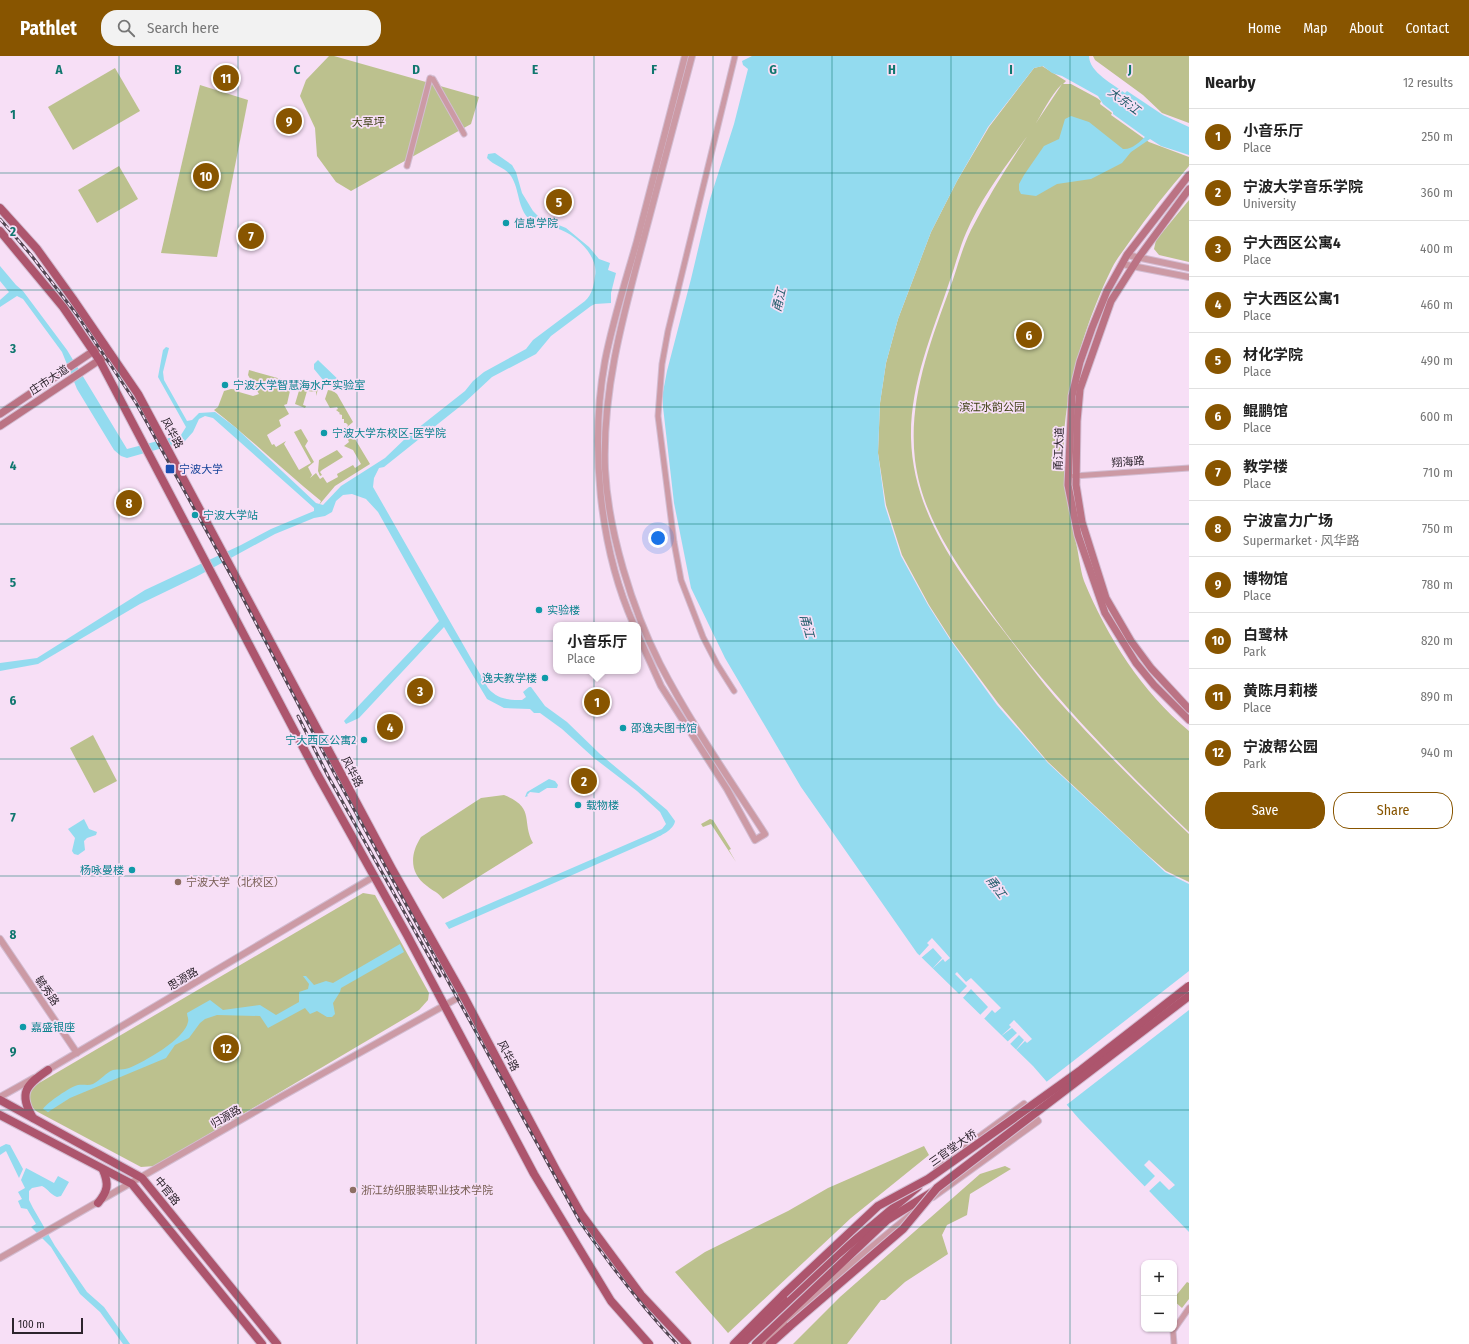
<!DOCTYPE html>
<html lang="en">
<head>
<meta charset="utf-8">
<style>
  body { margin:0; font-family:"Fira Sans Condensed","Noto Sans SC",sans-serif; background:#f2f2f2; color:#222 }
  .controls { position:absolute; right:12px; bottom:12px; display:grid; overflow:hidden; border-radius:8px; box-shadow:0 1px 3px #0004 }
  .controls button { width:36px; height:36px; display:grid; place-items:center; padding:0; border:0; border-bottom:1px solid #e0e0e0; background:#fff; color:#222; font:20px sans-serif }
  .scale { position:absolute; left:12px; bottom:10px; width:71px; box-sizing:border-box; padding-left:4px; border:2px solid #2d242d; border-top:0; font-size:11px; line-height:14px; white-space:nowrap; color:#2d242d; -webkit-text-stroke:3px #f7dff6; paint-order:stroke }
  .you { position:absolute; left:658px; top:482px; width:14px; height:14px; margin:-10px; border:3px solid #fff; border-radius:50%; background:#1a73e8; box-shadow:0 0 0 6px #1a73e833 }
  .badge { display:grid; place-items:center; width:26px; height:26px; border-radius:50%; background:#850; color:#fff; font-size:13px; font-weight:700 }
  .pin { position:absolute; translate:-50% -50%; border:2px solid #fff; box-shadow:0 1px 4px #0006 }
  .popup { position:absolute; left:553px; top:566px; width:88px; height:52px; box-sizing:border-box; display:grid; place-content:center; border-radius:8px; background:#fff; filter:drop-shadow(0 1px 3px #0005); font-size:13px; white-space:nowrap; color:#767676 }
  .popup b { font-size:15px; color:#222 }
  .popup::after { content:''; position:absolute; left:50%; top:100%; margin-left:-8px; border:8px solid transparent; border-top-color:#fff }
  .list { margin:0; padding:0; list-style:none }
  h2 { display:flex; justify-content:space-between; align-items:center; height:52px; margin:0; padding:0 16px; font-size:17px }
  h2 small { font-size:13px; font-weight:400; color:#767676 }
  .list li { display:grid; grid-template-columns:26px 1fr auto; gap:12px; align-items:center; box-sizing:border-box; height:56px; padding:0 16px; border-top:1px solid #e0e0e0 }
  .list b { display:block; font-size:15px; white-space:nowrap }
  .list p { margin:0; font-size:13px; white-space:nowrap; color:#767676 }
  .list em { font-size:13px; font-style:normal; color:#767676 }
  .actions { display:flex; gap:8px; padding:12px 16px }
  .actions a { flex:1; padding:9px 0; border:1px solid #850; border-radius:16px; text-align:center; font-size:14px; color:#850 }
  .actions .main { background:#850; color:#fff }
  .icon { flex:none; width:22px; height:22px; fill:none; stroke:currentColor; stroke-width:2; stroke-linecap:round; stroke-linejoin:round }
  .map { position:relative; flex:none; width:1189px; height:1288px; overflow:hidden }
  header { display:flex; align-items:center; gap:24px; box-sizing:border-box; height:56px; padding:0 20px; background:#850; color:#fff }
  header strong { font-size:19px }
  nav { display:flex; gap:22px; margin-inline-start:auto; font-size:14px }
  .search { width:280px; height:36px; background:#f2f2f2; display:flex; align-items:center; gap:10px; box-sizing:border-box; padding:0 14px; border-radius:16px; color:#767676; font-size:15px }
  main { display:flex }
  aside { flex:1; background:#fff }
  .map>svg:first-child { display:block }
  .green { fill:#bcc18e }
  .water { fill:#93dbef }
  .pier { fill:#f7dff6 }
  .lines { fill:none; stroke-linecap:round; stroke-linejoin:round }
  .minor-casing { stroke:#d3bdd2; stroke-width:7 }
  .tertiary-casing { stroke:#d3bdd2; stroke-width:8 }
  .secondary-casing { stroke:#d3bdd2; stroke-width:9 }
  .primary-casing { stroke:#d3bdd2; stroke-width:10 }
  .minor { stroke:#cc9aa5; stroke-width:5 }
  .tertiary { stroke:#cc9aa5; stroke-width:6 }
  .secondary { stroke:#bb7384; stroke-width:7 }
  .primary { stroke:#ad556d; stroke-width:8 }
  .rail-casing { stroke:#524652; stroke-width:3 }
  .rail { stroke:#f7dff6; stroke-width:1.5; stroke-dasharray:4.5; stroke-linecap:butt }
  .primary-bridge-casing { stroke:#d3bdd2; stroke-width:10; stroke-linecap:butt }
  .primary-bridge { stroke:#ad556d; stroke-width:8 }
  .grid { fill:none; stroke:#0f766e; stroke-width:1; stroke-opacity:0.55 }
  .culture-dot { fill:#0f9aa8; stroke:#f7dff6; stroke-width:1.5 }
  .transit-dot { fill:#1a4fb4; stroke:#f7dff6; stroke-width:1.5 }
  .education-dot { fill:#8d6e63; stroke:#f7dff6; stroke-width:1.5 }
  .labels { text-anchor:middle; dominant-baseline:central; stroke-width:3.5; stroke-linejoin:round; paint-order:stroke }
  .park-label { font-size:11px; fill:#3e4014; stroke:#f7dff6 }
  .culture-label { font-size:11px; fill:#0d838f; stroke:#f7dff6; text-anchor:start }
  .street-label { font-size:11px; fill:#2d242d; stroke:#f7dff6 }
  .transit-label { font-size:11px; fill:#164399; stroke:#f7dff6; text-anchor:start }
  .education-label { font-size:11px; fill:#785e54; stroke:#f7dff6; text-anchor:start }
  .water-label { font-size:12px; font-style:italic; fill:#1e5a68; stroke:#f7dff6 }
  .grid-label { font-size:13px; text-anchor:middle; font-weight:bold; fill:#0f766e; stroke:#f7dff6; stroke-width:3.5; stroke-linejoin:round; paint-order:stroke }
</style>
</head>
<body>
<header>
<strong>Pathlet</strong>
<div class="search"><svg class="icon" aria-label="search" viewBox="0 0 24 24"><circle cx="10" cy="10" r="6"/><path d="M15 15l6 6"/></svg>Search here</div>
<nav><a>Home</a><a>Map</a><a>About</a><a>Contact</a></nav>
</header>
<main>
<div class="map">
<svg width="1189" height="1288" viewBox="0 0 1189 1288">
  <rect width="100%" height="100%" fill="#f7dff6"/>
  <g class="green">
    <path d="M329,0h5l145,41 -8,27 -120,67 -15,-9 -19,-26 -2,-28 -15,-32 6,-16z"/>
    <path d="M1093,0h96v67l-27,-10 -19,-18 -48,-35z"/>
    <path d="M1042,10l24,15 -3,3h8l26,14 4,3 -1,3 12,9 -1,2 38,27 40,15v9c-21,24 -41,49 -59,75 -6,9 -13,17 -18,27 -24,48 -45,114 -48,168 -2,37 5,71 12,107 3,12 4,26 8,38 23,56 58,111 105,150v101c-79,-76 -155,-154 -216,-245 -27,-39 -52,-79 -58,-127 -7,-60 15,-117 35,-172 7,-19 12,-40 21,-58 26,-51 60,-99 91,-146 -12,12 -20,30 -29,44 -23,33 -51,67 -67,105 -7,16 -11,34 -17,50 -17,51 -39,101 -38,155 2,77 50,138 95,196 16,21 32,43 49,63 42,48 88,93 134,137v48l-23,-11 -23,-20 -95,-89 -50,-59 -46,-62 -23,-36 -27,-50 -16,-50 -8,-52 2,-50 6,-40 12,-44 33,-87 26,-51 32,-54 45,-59z"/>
    <path d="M115,12l25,43 -67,39 -25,-43z"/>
    <path d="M200,29l48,15 -31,157 -56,-4z"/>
    <path d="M119,110l19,33 -41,24 -19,-33z"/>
    <path d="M1189,144v62l-30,-7 -5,-6 2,-9z"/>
    <path d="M249,314l43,12 -5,22 -3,1 5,9 -10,6 2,6 -14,9 5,10 2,-1 2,3 10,-6 -2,3 15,26 12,-7 -17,-31 7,-3 7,12 -3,5 9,16 -6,5 4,8 -2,3 6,-5 4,6 3,-2 4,6 11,-6 -1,-3 16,-9 2,3 6,-4 -8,-14 -9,-4 5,-4 -4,-9 4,-4 21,35 -35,22 -16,19 2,-4c-36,-29 -70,-62 -107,-91l4,-3 6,-16 7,-2 9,1 -1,2 14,4 6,-2 -11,-19z"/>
    <path d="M303,326l1,3 14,4 -2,7v-4l-9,-1 -4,14 3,1 -1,2 -10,-4 6,-20z"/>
    <path d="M328,334l5,1 4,3 16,28 -6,5 1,-2 -2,-2h-2v-4h-2v-4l-3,-1 1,-1 -4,-3 2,-1 -1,-2 -7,1 -5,-9z"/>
    <path d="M337,394l6,7 -21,13 -2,2 2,3 -2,1 -2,-5 1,-11z"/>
    <path d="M93,679l24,46 -23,12 -24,-45z"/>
    <path d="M504,739c32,13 17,26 29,48l-90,56c-6,-8 -9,-7 -16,-13 -18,-13 -17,-32 -6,-49l60,-39z"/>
    <path d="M710,763l3,1 18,29 -2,1 7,12 -25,-38 -8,3 -2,-3z"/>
    <path d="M363,837l12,2 54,98 -1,7 -9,10 -264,156 -14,1 -105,-56 -7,-7 -2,-8 7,-10z"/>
    <path d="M924,1090l5,9 -78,63 -123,115 -53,-61 30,-20 83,-41 40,-23z"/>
    <path d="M1005,1110l6,3 -41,25 -3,21 -20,10 -5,10 6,19 -43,28 -20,18h-4l-34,44h-54l47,-47 140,-123z"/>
    <path d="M1187,1226l2,1v16l-7,9 -8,-7v-3z"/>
  </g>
  <g class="water">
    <path d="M752,0h337c0,16 25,29 36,37l2,-2 36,24 26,12v28l-28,-9 -11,-7 -19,13 -9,11 -31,16 -34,5 -21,12 -15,-2 -2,-4v-6l5,-9 20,-29 15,-7 6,-20 6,-3 18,6 34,27c9,1 16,-7 22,-12l-32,-23v-2l-10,-8 -5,-8 -36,-20 -10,-3 -9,-7 -9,2 -46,59 -31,54 -26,51 -33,87 -12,44 -6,40 -2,50 7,53 16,50 27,49 23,36 46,64 51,58 117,109 24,12v348l-109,-112 -47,-54 -116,-113 -116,-166 -76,-129 -34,-70 -17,-85 -11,-96v-15l4,-21 24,-92 19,-80 24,-75 14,-55 -5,-4 -1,-4z"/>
    <path d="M495,97l17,12 4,7 6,21 11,18 6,6 27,11 23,19 10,12 11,4 -2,7 8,3 -5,20v10l-16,1 -4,2 -40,30 -15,18 -44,23 -29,27 -79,63 -5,1 -5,10 -1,9 115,201c9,11 20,12 34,12l4,-3 -3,-5 6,-5h2l14,19 22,16 33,32 67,56 8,11c-1,9 -15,15 -23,19l-203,89 -4,-6 217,-94 4,-5 -6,-12 -23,-21 -43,-33 -32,-29 -22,-16h-6l-4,-4 -26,-1 -17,-9 -43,-72 -85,91 -13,6 -2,-3 95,-100 -61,-109 -12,-13 -14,-5 -9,1 -7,6 -4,11 -7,4 -11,2 -39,16 -79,43 -56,27 -102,60 -38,7v-8l37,-5 108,-68 96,-45 30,-16 43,-18v-3l-101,-90 -8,-2 -6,3 -6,13 -9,10 -57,16 -6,-2 -7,-6 -37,-61 -15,-37 -39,-53 -6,-3 -17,11v-7l9,-8 -9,-11v-15l16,19 7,6 44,59 60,99 54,-14 5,-8 -28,-50 5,-27 3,-3 3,1 -6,24 1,8 23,41 5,-1 7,-7 16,-1 20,15 81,76 7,2 18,-19 44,-28 23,-22 57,-45 8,-10 11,-9 42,-23 7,-9 52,-39c7,-6 9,-16 10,-25 4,-21 -21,-43 -39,-48 -10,-3 -18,-1 -26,-8 -13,-12 -10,-30 -19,-44 -6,-9 -17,-10 -24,-18l1,-4z"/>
    <path d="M318,304l2,2 23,22 -20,-4 -9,-11v-5z"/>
    <path d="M549,723l6,2 3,4 -1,3h-10l-8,5 -9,-1 -3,3 1,1 -3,1 2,-5z"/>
    <path d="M84,763l5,10 8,3 -1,3 -9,3 -3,3 1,9 -7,5 -4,-1 -2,-3 3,-13 -7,-9z"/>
    <path d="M400,888l4,8 -63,36 -1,4 -7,11 2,11 -3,3h-5l-10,-6 -7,3 -5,-6 -37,20 -8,-12 -43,-1 -12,4 -5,4 -11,15 -14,7 -9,13 -96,40 -22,14 -5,-3c5,-7 27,-22 35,-24 5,-1 10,1 15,-1 8,-4 12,-11 20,-14 5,-1 11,0 16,-2 15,-6 56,-29 59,-46 1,-3 -1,-6 -1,-9l23,-13 13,10 37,-5 16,10 23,-13v-10l9,-3 1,-5 -6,-8h3l8,9 12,-4 7,2z"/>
    <path d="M6,1088l4,1 13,24 -4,9 -13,-27 -6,4v-8z"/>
    <path d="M26,1112l28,15 4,-7 11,6 -8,14 -4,1c-6,-2 -9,-8 -15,-11l-10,2 -3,3v9l4,8 22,38 32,46 17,15 26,37h-7l-23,-32 -20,-18 -29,-47 -20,-20 5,-3 -9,-15 -6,-1 -3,-7 4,-2 -4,-7 7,-4 -4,-8z"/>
  </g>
  <g class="pier">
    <path d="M932,882l18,20 -5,4 -2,-3 -11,10 10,-11 -9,-10 -12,10 -2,-2 10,-11 -2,-2z"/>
    <path d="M1189,915v39l-124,96 -20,-23z"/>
    <path d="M957,916l9,10 5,-4 30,30 -6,5 -3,-3 -9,10 -4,-4 9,-9 -17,-18 -9,10 -4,-4 9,-9 -12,-12z"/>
    <path d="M1014,964l18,19 -5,4 -2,-2 -10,10 9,-11 -5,-5 -10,10 -3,-2 11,-10 -5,-5 -12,9 11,-10 -2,-2z"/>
    <path d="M1149,1104l26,25 -6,5 -9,-9 -13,12 -5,-4 13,-13 -11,-11z"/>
  </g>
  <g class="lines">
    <defs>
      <g id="minor">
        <path d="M433,23l31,55"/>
        <path d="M407,110l23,-88"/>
        <path d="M1074,420l115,-8"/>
        <path d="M734,635l-17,-27 -14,-27 -22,-57 -7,-38 -16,-126 4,-52 6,-33 67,-275"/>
        <path d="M1174,1288l-1,-13 16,-23"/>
      </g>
      <g id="tertiary">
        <path d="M1127,199l62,13"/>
        <path d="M1122,208l67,13"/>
        <path d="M634,569c-35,-78 -44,-181 -29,-264 8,-41 21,-81 32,-120 16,-62 32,-124 48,-185"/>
        <path d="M638,579l23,51 66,103 28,51 10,-6c-36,-56 -74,-110 -105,-170 -28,-55 -52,-133 -55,-195 -3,-78 18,-153 38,-228 16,-62 33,-123 49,-185"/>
        <path d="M0,883l77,114"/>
        <path d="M46,1015l329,-195"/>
        <path d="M0,1041l34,-19"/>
        <path d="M933,1141l105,-76 -14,-17 -87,64"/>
        <path d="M0,1202l277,-159 186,-104"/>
        <path d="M763,1288l59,-56 93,-77"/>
      </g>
      <g id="secondary">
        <path d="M1189,119l-62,80 -20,36 -15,37 -12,34 -8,34 -4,89 10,50 27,78 31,50 18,22 35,35"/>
        <path d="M1189,133l-50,68 -28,44 -31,88 -3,32 -1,64 6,37 24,76 25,43 20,27 38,41"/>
        <path d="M0,358l104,-70"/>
        <path d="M0,370l110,-73"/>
      </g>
      <g id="primary">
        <path d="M0,152l37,41 36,50 65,95 254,475 71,126 93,175 25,44 60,81 46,49"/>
        <path d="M0,175l63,76 37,54 216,411 91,163 127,239 77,127 38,43"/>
        <path d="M0,1044l142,78 135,166"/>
        <path d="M0,1059l132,69 130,160"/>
        <path d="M33,1062c-15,-25 -7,-33 15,-48"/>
        <path d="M98,1147c10,-12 11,-19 5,-33"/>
        <path d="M734,1288l50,-50"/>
        <path d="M742,1288l95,-89 81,-68"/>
        <path d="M756,1288l131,-124 47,-29"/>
        <path d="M770,1288l20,-18"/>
      </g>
    </defs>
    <use href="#minor" class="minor-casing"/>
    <use href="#tertiary" class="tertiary-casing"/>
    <use href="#secondary" class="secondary-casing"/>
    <use href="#primary" class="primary-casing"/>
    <use href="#minor" class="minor"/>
    <use href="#tertiary" class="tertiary"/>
    <use href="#secondary" class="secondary"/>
    <use href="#primary" class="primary"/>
    <defs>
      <g id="rail">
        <path d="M0,163l31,36 46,60 59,88 99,180 99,190 246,449c30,43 61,84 97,122"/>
        <path d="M298,660l30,60 112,200"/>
      </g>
    </defs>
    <use href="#rail" class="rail-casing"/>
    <use href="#rail" class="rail"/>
    <defs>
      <g id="primary-bridge">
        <path d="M784,1238l94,-88 50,-27 82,-58 71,-51 108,-84"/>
        <path d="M790,1270l113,-97 34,-41 252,-192"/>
      </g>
    </defs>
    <use href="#primary-bridge" class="primary-bridge-casing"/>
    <use href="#primary-bridge" class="primary-bridge"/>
  </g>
  <path class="grid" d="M119,0v1288M238,0v1288M357,0v1288M476,0v1288M594,0v1288M713,0v1288M832,0v1288M951,0v1288M1070,0v1288M0,117h1189M0,234h1189M0,351h1189M0,468h1189M0,585h1189M0,703h1189M0,820h1189M0,937h1189M0,1054h1189M0,1171h1189"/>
  <g class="culture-dot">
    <circle cx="506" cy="167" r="4"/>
    <circle cx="225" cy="329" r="4"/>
    <circle cx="324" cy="377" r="4"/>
    <circle cx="195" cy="459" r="4"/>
    <circle cx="539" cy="554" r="4"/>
    <circle cx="545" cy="622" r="4"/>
    <circle cx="623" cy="672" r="4"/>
    <circle cx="364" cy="684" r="4"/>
    <circle cx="578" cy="749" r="4"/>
    <circle cx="132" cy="814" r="4"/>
    <circle cx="23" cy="971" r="4"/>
  </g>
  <rect class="transit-dot" x="165" y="408" width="10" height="10" rx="2"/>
  <g class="education-dot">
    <circle cx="178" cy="826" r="4"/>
    <circle cx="353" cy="1134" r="4"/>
  </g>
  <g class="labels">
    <g class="park-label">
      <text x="368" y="66">大草坪</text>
      <text x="992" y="351">滨江水韵公园</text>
    </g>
    <g class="culture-label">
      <text x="514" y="167">信息学院</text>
      <text x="233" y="329">宁波大学智慧海水产实验室</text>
      <text x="332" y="377">宁波大学东校区-医学院</text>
      <text x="203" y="459">宁波大学站</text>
      <text x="547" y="554">实验楼</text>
      <text x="537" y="622" text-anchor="end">逸夫教学楼</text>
      <text x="631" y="672">邵逸夫图书馆</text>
      <text x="356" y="684" text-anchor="end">宁大西区公寓2</text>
      <text x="586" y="749">载物楼</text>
      <text x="124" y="814" text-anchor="end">杨咏曼楼</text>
      <text x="31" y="971">嘉盛银座</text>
    </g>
    <g class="street-label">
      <text transform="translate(49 324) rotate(-33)">庄市大道</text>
      <text transform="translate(172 377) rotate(61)">风华路</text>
      <text transform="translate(1059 393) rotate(-88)">甬江大道</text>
      <text transform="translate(1128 406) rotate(-4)">翔海路</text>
      <text transform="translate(352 716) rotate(62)">风华路</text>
      <text transform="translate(183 923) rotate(-31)">思源路</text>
      <text transform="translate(47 935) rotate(56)">毓秀路</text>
      <text transform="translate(508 1000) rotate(62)">风华路</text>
      <text transform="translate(226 1061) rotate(-30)">归源路</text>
      <text transform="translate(953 1092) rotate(-35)">三官堂大桥</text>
      <text transform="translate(167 1135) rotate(51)">中官路</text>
    </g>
    <g class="transit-label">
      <text x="179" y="413">宁波大学</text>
    </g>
    <g class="education-label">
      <text x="186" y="826">宁波大学（北校区）</text>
      <text x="361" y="1134">浙江纺织服装职业技术学院</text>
    </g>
    <g class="water-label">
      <text transform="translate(1124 45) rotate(36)">大东江</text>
      <text transform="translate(779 244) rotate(-77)">甬江</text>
      <text transform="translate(807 570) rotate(75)">甬江</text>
      <text transform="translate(996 831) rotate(53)">甬江</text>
    </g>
  </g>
  <g class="grid-label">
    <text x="59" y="18">A</text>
    <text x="178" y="18">B</text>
    <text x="297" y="18">C</text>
    <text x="416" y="18">D</text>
    <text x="535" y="18">E</text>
    <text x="654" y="18">F</text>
    <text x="773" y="18">G</text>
    <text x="892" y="18">H</text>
    <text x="1011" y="18">I</text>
    <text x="1130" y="18">J</text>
    <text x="13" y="63">1</text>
    <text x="13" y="180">2</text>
    <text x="13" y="297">3</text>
    <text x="13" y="414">4</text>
    <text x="13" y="531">5</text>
    <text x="13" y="649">6</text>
    <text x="13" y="766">7</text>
    <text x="13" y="883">8</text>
    <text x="13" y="1000">9</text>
  </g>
</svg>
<div class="controls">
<button>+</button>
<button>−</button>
</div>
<div class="scale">100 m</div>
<div class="you"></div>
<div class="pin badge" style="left:597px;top:646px">1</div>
<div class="popup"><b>小音乐厅</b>Place</div>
<div class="pin badge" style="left:584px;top:725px">2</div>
<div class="pin badge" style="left:420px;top:635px">3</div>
<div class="pin badge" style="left:390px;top:671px">4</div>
<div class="pin badge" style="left:559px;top:146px">5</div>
<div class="pin badge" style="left:1029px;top:279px">6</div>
<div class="pin badge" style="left:251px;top:180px">7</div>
<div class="pin badge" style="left:129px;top:447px">8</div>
<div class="pin badge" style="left:289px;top:65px">9</div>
<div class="pin badge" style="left:206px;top:120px">10</div>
<div class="pin badge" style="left:226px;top:22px">11</div>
<div class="pin badge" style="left:226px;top:992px">12</div>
</div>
<aside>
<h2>Nearby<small>12 results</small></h2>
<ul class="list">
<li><span class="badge">1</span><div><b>小音乐厅</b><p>Place</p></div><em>250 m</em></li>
<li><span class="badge">2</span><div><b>宁波大学音乐学院</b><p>University</p></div><em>360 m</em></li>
<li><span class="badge">3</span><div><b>宁大西区公寓4</b><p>Place</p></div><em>400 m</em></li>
<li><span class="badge">4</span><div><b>宁大西区公寓1</b><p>Place</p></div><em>460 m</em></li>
<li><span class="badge">5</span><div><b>材化学院</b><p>Place</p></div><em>490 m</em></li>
<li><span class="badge">6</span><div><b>鲲鹏馆</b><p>Place</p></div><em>600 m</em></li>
<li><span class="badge">7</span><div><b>教学楼</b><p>Place</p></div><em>710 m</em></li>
<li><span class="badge">8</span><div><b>宁波富力广场</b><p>Supermarket · 风华路</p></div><em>750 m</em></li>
<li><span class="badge">9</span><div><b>博物馆</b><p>Place</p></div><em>780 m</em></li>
<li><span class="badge">10</span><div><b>白鹭林</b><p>Park</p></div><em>820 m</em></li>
<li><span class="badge">11</span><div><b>黄陈月莉楼</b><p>Place</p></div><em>890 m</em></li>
<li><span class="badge">12</span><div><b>宁波帮公园</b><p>Park</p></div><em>940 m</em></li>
</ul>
<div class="actions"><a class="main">Save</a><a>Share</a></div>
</aside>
</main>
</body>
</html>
